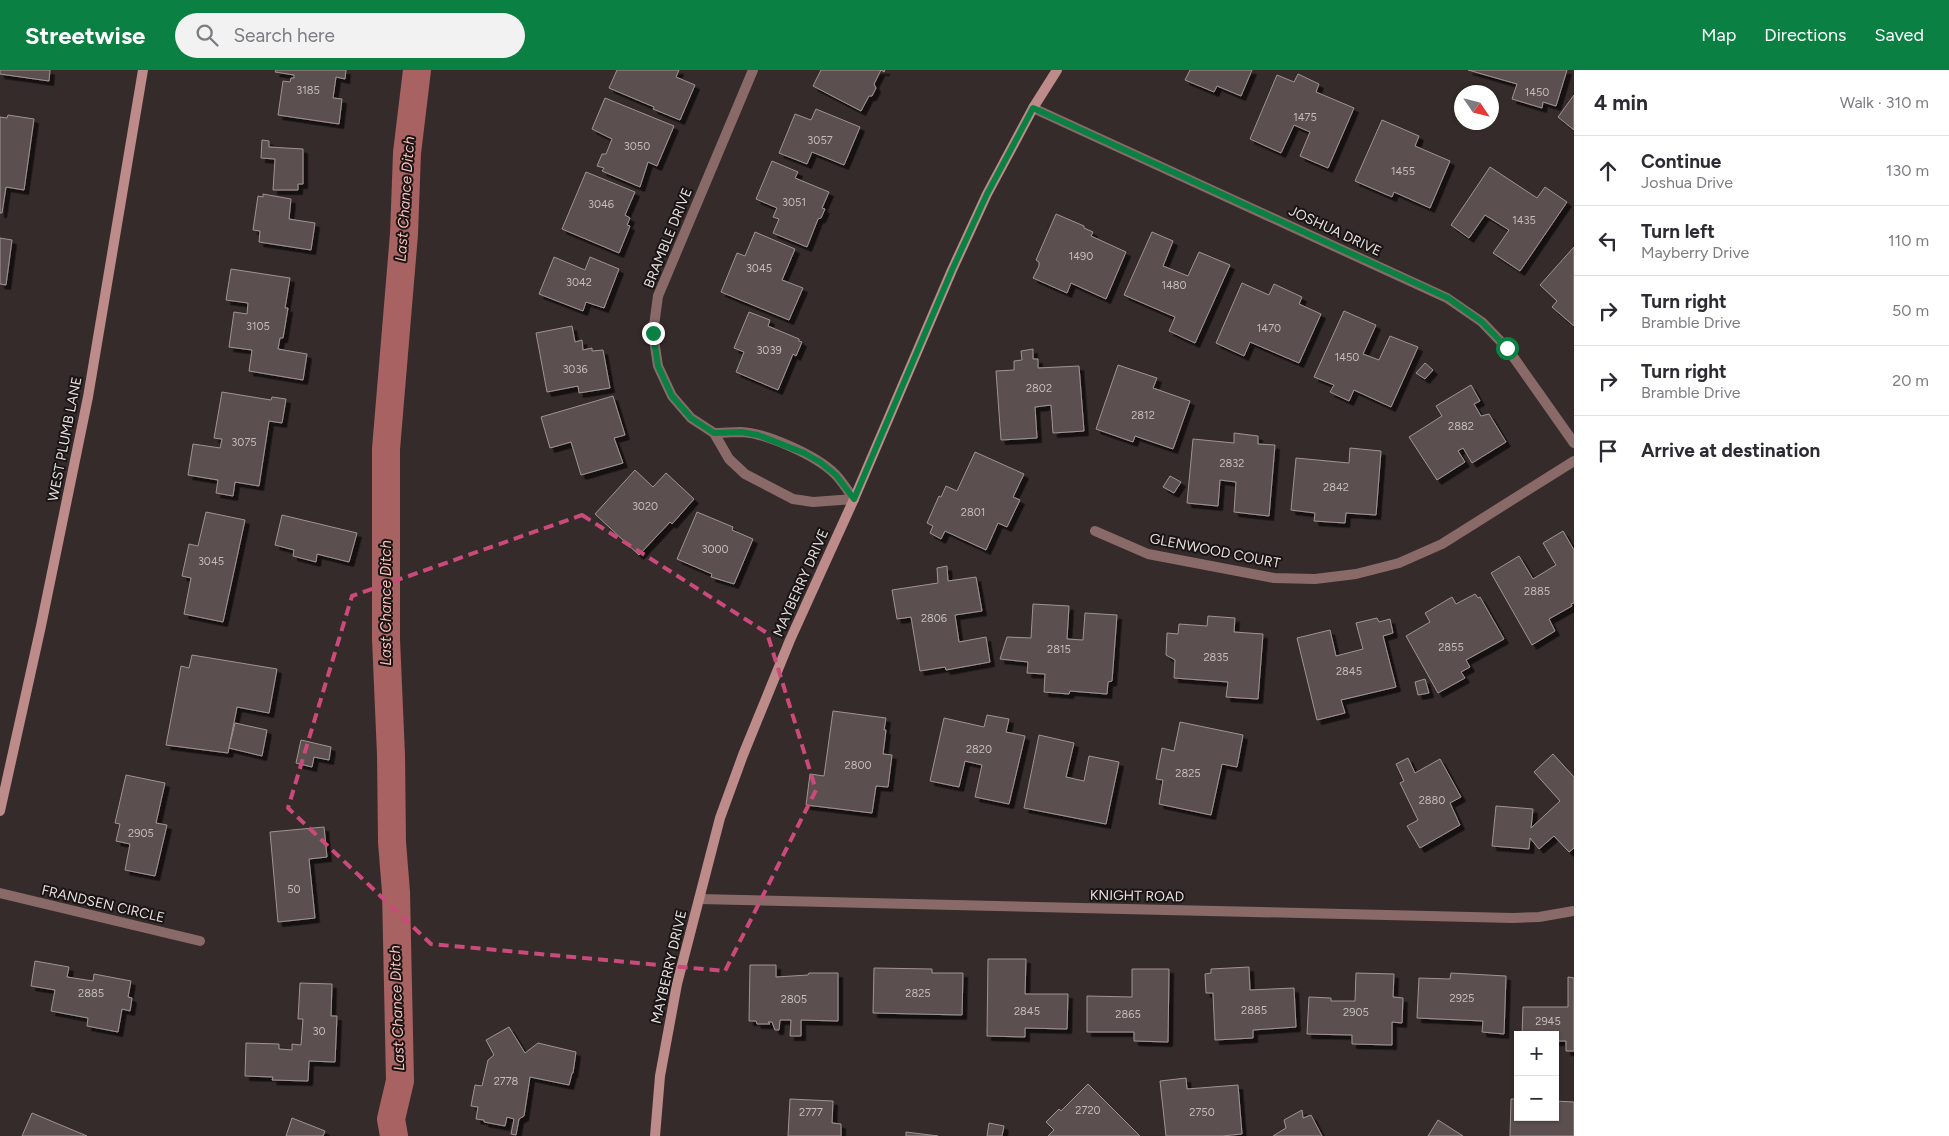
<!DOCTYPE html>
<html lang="en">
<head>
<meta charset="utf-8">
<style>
  body { margin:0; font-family:Figtree,sans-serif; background:#f2f2f3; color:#2b2b33 }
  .controls { position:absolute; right:15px; bottom:15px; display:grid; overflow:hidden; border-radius:0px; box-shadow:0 1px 4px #0004 }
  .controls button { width:45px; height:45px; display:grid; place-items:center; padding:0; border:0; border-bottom:1px solid #e1e1e2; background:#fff; color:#2b2b33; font:25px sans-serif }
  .compass { position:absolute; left:1454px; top:15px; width:45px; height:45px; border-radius:50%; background:#fff; box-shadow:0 1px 4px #0004; rotate:125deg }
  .stop { position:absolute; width:15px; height:15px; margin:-11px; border:4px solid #0b8043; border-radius:50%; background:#fff }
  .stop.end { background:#0b8043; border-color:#fff; box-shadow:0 1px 5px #0008 }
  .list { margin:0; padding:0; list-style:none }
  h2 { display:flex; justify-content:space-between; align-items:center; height:65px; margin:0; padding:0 20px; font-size:21px }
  h2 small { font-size:16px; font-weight:400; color:#7c7c81 }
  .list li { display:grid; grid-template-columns:32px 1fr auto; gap:15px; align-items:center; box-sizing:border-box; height:70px; padding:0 20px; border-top:1px solid #e1e1e2 }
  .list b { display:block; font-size:19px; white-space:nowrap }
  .list p { margin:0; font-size:16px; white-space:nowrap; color:#7c7c81 }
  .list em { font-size:16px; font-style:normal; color:#7c7c81 }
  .icon { flex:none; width:28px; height:28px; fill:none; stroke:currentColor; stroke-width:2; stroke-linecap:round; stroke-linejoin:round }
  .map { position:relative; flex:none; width:1574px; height:1066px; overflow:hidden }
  header { display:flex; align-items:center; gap:30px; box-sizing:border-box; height:70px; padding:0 25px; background:#0b8043; color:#fff }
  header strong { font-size:24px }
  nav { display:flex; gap:28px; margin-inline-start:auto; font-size:18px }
  .search { width:350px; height:45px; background:#f2f2f3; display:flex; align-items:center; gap:12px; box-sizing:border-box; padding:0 18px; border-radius:28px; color:#7c7c81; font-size:19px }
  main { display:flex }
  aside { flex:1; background:#fff }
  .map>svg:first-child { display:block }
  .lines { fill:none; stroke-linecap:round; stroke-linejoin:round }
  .canal { stroke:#a76261; stroke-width:28 }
  .building { fill:#5b504f; stroke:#a09393; filter:url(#shadow) }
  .minor { stroke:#896a68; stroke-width:10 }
  .secondary { stroke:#bd8b89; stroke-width:10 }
  .route { stroke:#0b8043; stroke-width:6 }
  .marked { fill:none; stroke:#cb4a7c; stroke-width:4; stroke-dasharray:10 6; stroke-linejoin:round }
  .labels { text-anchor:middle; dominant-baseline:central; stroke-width:4; stroke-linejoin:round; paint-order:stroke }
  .number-label { font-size:11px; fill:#c3bcbb }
  .street-label { font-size:14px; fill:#e6e0df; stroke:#191514 }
  .water-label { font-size:15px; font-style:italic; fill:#ffc0be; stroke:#191514 }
</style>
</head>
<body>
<header>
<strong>Streetwise</strong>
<div class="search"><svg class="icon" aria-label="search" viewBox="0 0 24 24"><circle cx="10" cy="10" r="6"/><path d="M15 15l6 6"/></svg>Search here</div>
<nav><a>Map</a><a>Directions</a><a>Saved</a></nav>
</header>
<main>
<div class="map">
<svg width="1574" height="1066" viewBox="0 0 1574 1066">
  <defs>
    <filter id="shadow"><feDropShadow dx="4.5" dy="4.5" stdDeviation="0" flood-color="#0009"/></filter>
  </defs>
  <rect width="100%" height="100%" fill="#352b2a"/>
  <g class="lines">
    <path class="canal" d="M394,1066l-3,-17 9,-38 -4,-189 -4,-50 -1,-87 -5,-116v-190l18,-215 3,-81 10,-83"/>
  </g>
  <g class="building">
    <path d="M0,0h50l-1,11 -49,-7z"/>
    <path d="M276,0h70l-1,9 -9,-2 -3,21 9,1 -3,25 -61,-9 5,-34 7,1 1,-4h3v-3l-19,-3z"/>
    <path d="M617,0h62l-3,7 19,8 -15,35 -27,-11 1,-2 -45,-19z"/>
    <path d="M821,0h64l-1,2 -3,-2 -7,14 2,4 -4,8h-3l-8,15 -48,-25z"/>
    <path d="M1190,0h62l-11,26 -24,-10 -3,6 -29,-12z"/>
    <path d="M1468,0h99l-11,36 -13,-4 -1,6 -30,-9 5,-15z"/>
    <path d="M1298,4l21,10 -3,8 38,16 -26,60 -28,-12 10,-24 -16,-7 -13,28 -31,-14 27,-64 17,7z"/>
    <path d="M1574,25v35l-16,-13z"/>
    <path d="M605,28l69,28 -17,40 -9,-4 -8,25 -38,-16 2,-3 -7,-2 5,-12h4l6,-15 -20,-10z"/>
    <path d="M816,39l44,18 -16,38 -32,-13 -5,12 -28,-11 16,-39 16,6z"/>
    <path d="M8,45l26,4 -10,71 -18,-3 -4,26h-2v-96l7,1z"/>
    <path d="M1382,50l37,16 -4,10 35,15 -20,47 -36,-16 -2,5 -37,-16z"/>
    <path d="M262,70l7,1v6l34,2v35h-5v6h-25l2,-31 -14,-1z"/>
    <path d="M772,91l26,11 -3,6 34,14 -7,16 3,1 -4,9 -3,1 -11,28 -34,-14 6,-14 -6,-2 4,-9 -21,-9z"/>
    <path d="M1490,97l47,31 8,-11 22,15 -47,69 -27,-18 16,-23 -24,-15 -16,23 -18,-13z"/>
    <path d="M586,102l49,20 -10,23 5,3 -3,7 3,1 -11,27 -57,-24z"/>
    <path d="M263,124l28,5 -2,20 26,4 -4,27 -52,-8 1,-11 -7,-1 5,-34 5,1z"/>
    <path d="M1056,144l28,12v2l9,4 -2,4 35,16 -20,47 -35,-16 -4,10 -34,-15 6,-12v-4l-3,-2z"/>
    <path d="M755,162l40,17 -13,31 21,8 -14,32 -68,-28 16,-39 8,3z"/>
    <path d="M1152,162l21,9 -10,25 25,10 11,-24 31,13 -35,78 -26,-12 6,-14 -51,-22z"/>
    <path d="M0,168l12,2 -6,45 -6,-1z"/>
    <path d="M1574,177v79l-22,-19 5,-6 -17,-16z"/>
    <path d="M554,187l31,13 5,-13 29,12 -15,39 -18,-6 -3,9 -44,-17z"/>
    <path d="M231,199l59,9 -5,30h3l-5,30h-3l-2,11 29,5 -4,26 -54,-9 3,-21 -23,-3 5,-35 13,2 1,-11 -22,-3z"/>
    <path d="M1242,213l27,12 5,-11 28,13 -3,7 22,10 -22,49 -49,-21 -6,14 -28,-13z"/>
    <path d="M1344,241l32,14 -13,29 16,6 11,-24 28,11 -27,60 -37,-17 -5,11 -19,-9 4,-7 -20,-8z"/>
    <path d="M749,242l21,8 -2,6 31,13v2l3,1 -6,14 -3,-2 -15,36 -42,-18 8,-20 -10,-4z"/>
    <path d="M572,256l3,16 7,-2 1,10 9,-2v3l11,-1 7,38 -31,5 -1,-7 -31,6 -11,-59z"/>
    <path d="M1033,279v10h5v9l41,-2 5,65 -31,2 -2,-28 -16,2 2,31 -36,2 -5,-69 18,-1v-9l8,-1 -1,-9z"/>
    <path d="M1425,293l8,7 -8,9 -9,-6z"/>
    <path d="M1118,295l39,13 -4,10 37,13 -17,48 -38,-13 -2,6 -37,-13z"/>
    <path d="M1471,315l9,16 -6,3 7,12 8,-2 17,28 -34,21 -9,-15 -5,3 7,11 -28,18 -28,-43 33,-21 -6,-10z"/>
    <path d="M222,322l49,8 1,-3 14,2 -4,24 -13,-2 -10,65 -24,-4 -2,14 -17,-3 2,-13 -30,-5 5,-31 27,4 2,-9 -8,-1z"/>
    <path d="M613,326l12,39 -11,3 9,25 -42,12 -10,-33 -21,6 -9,-31z"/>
    <path d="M1234,363l24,3v8l17,1 -6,71 -35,-4 2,-30 -16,-2 -2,26 -31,-3 6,-64 41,4z"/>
    <path d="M1350,378l31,3 -5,64 -30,-2 -1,10 -31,-2 1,-8 -24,-3 5,-52 53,5z"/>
    <path d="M975,382l49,22 -11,23 7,3 -13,27 -9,-4 -12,27 -41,-19 -4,8 -11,-6 3,-7 -6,-3 12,-27 2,1 5,-11 11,5z"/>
    <path d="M635,400l18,17 13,-14 28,26 -22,25 -2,-2 -31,33 -44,-41z"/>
    <path d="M1170,406l11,6 -7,11 -11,-6z"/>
    <path d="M206,442l39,8 -22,102 -39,-8 7,-36 -9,-2 7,-32 9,2z"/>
    <path d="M697,442l36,15 -1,3 21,9 -19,45 -23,-7 1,-3 -35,-15z"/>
    <path d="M282,445l75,18 -8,29 -32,-8 -1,8 -23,-6 1,-6 -19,-5z"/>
    <path d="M1563,461l11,19v53l-3,1 1,2 -23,13 6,12 -23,14 -41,-72 28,-17 14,23 23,-14 -13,-22z"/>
    <path d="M947,496l1,15 28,-4 6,34 -27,4 4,27 27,-5 4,25 -44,8 -1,-3 -25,4 -9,-54 -14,2 -5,-29 46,-7 -1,-15z"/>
    <path d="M1475,524l3,4 2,-1 24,42 -38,21 4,7 -9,5 4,6 -27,15 -32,-57 24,-14 -5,-9 27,-16 4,7z"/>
    <path d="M1033,534l36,2 -2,33 16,1 2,-27 32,2 -5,66 -4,1 -1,12 -37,-3 -1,3 -25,-2 1,-18 -18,-1 1,-11 -28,-3 7,-22 24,1z"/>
    <path d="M1208,546l27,2 -1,14 29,2 -5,65 -32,-2 2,-15 -54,-4 1,-18 -9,-5 1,-22 11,1 1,-10 28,2z"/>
    <path d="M1377,548l2,4 11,-3 3,14 -10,3 13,51 -55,13 4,13 -28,7 -20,-82 33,-8 6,26 27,-7 -7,-26z"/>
    <path d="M192,585l85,14 -8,44 -32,-6 -9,46 -62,-8 15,-79 8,2z"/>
    <path d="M1425,609l4,14 -11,2 -3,-13z"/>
    <path d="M833,641l53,7 -2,12h2l-3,24 9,1 -4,32 -12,-1 -4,27 -66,-8 4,-31 14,2z"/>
    <path d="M987,645l22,4 -3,13 19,4 -16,68 -34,-7 7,-32 -17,-4 -6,26 -29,-6 14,-63 40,9z"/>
    <path d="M1180,652l63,13 -6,32 -15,-3 -11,51 -52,-11 4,-24 -7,-1 6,-31 12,3z"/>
    <path d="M235,653l32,7 -5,26 -33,-8z"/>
    <path d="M1039,665l35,8 -8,34 18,4 5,-25 30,6 -13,62 -82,-16z"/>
    <path d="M301,670l30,7 -2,13 -15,-3 -2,10 -16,-4z"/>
    <path d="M1553,684l21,23v71l-5,4 -15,-16 -15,13 -9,-11 -1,11 -37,-3 4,-40 37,3 -2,19 29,-27 -26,-29z"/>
    <path d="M1408,688l7,15 25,-14 21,38 -11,6 10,22 -40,23 -13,-22 11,-6 -18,-37 4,-2 -8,-17z"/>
    <path d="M126,705l39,8 -9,40 11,2 -12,51 -30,-6 5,-26 -14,-3 4,-17 -5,-1z"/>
    <path d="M324,757l3,30 -18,2 6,59 -37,4 -8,-90z"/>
    <path d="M988,889h38l-1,35h43l-1,35 -42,-1v9l-38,-1z"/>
    <path d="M35,891l34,6 -2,10 26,4 1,-7 37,7 -3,16 4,1 -2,13 -8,-2 -4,23 -31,-6 1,-8 -37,-7 4,-21 -24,-4z"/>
    <path d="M750,895h26v12l32,-2 1,-2h29v48l-37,-1v16h-11l1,-16h-11l-1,10h-4l-3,-8h-4l2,2h-13l-1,-3h-7z"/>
    <path d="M1249,897l1,23 44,-2 2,39 -43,3v8l-38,2 -2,-47h-7l-1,-19 6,-1v-4z"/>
    <path d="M874,898l58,1v4h31l-1,42 -89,-2z"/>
    <path d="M1132,899h37l-1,73 -34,-1v-9h-47v-36l45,1z"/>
    <path d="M1356,903l38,1 -1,23 10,1 -1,25 -10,-1v23l-40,-1v-9l-45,-1 2,-37 22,1v3h24z"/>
    <path d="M1451,903l55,3 -2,58 -22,-2 1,-11 -66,-3 2,-40 31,1z"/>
    <path d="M1568,907l6,1v73h-8v-10h-11v-6h-33l1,-28h45z"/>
    <path d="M300,913l32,1 -1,32h6l-2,46 -26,-1 -1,20 -36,-1 1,-3 -28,-1 1,-33 33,1v5l13,1v-6l9,1 2,-26h-5z"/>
    <path d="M509,957l16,26 13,-10 38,9 -3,21h-1l-3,12 -39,-8 -6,39 -5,3 -3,16 -5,-1 3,-15 -7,-2 -2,9 -21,-4v-2l-8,-1 2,-12 -7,-1 4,-21 7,1 6,-26 6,-5 -8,-15z"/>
    <path d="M1186,1008l1,11 51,-4 4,49 -20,2h-56l-6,-55z"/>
    <path d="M1088,1014l52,52h-92l6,-6 -8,-8 13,-13 2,2z"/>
    <path d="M790,1029l43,2 -1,22 9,1v12h-53z"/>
    <path d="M1511,1029h7v18h37v-16l19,1v34h-64z"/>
    <path d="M1302,1040l1,8 8,-3 11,21h-49l13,-8 -2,-8z"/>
    <path d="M32,1043l55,23h-65z"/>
    <path d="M292,1048l33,13 -2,5h-37z"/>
    <path d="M1438,1050l25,16h-35z"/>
    <path d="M989,1053l15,3 -2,10h-15z"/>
    <path d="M906,1062l32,4h-32z"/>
  </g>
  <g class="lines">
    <g class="minor">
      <path d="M753,0l-95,226 -5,37 5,33 14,30 19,22 23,15 15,26 16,15 48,25 20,3 41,-3"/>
      <path d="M1033,38l414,190 35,24 25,26 67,95"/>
      <path d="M714,363c9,0 18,-1 27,-1 26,1 76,24 94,42 7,7 13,17 19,25"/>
      <path d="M1095,461l53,23 126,24 41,1 41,-5 43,-11 43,-19 132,-83"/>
      <path d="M0,823l200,48"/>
      <path d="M699,829l814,19 26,-1 35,-6"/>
    </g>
    <g class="secondary">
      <path d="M0,741l41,-185 47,-229 55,-327"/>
      <path d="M655,1066l5,-60 17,-92 43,-166 23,-63 47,-115 64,-141 98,-229 35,-76 46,-86 24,-38"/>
    </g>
  </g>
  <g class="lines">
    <path class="route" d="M653,263l5,33 14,30 19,22 23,15 27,-1 17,3 46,18 16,9 16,13 18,24 98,-229 35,-76 46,-86 415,190 34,24 25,26"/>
  </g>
  <path class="marked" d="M582,445l185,118 49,157 -91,181 -294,-27 -143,-136 64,-212z"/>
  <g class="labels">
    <g class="number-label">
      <text x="308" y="20">3185</text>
      <text x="1537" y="22">1450</text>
      <text x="1305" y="47">1475</text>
      <text x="820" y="70">3057</text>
      <text x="637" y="76">3050</text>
      <text x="1403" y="101">1455</text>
      <text x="794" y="132">3051</text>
      <text x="601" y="134">3046</text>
      <text x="1524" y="150">1435</text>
      <text x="1081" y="186">1490</text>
      <text x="759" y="198">3045</text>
      <text x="579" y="212">3042</text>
      <text x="1174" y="215">1480</text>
      <text x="258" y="256">3105</text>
      <text x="1269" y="258">1470</text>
      <text x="769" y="280">3039</text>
      <text x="1347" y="287">1450</text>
      <text x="575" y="299">3036</text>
      <text x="1039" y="318">2802</text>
      <text x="1143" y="345">2812</text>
      <text x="1461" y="356">2882</text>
      <text x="244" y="372">3075</text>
      <text x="1232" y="393">2832</text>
      <text x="1336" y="417">2842</text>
      <text x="645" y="436">3020</text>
      <text x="973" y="442">2801</text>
      <text x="715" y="479">3000</text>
      <text x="211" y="491">3045</text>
      <text x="1537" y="521">2885</text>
      <text x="934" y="548">2806</text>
      <text x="1451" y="577">2855</text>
      <text x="1059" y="579">2815</text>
      <text x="1216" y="587">2835</text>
      <text x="1349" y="601">2845</text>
      <text x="979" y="679">2820</text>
      <text x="858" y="695">2800</text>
      <text x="1188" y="703">2825</text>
      <text x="1432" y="730">2880</text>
      <text x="141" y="763">2905</text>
      <text x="294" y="819">50</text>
      <text x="91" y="923">2885</text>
      <text x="918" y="923">2825</text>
      <text x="1462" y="928">2925</text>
      <text x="794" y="929">2805</text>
      <text x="1254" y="940">2885</text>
      <text x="1027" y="941">2845</text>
      <text x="1356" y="942">2905</text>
      <text x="1128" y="944">2865</text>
      <text x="1548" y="951">2945</text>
      <text x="319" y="961">30</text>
      <text x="506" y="1011">2778</text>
      <text x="1088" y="1040">2720</text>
      <text x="811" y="1042">2777</text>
      <text x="1202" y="1042">2750</text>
    </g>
    <g class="street-label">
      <text transform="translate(1335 161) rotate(25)">JOSHUA DRIVE</text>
      <text transform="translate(668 168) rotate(-68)">BRAMBLE DRIVE</text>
      <text transform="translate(65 369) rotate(-79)">WEST PLUMB LANE</text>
      <text transform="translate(1215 481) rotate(11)">GLENWOOD COURT</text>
      <text transform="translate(801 513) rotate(-66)">MAYBERRY DRIVE</text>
      <text transform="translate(1137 826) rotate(1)">KNIGHT ROAD</text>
      <text transform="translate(103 834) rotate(13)">FRANDSEN CIRCLE</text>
      <text transform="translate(669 897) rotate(-77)">MAYBERRY DRIVE</text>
    </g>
    <g class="water-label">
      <text transform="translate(405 129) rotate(-86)">Last Chance Ditch</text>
      <text transform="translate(386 533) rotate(-90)">Last Chance Ditch</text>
      <text transform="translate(397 938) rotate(-92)">Last Chance Ditch</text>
    </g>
  </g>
</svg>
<div class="controls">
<button>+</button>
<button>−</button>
</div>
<svg class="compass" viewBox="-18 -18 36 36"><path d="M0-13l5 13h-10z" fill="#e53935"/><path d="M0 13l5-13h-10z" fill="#7c7c81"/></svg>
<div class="stop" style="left:1507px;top:278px"></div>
<div class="stop end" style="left:653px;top:263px"></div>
</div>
<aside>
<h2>4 min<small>Walk · 310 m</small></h2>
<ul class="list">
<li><svg class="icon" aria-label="ahead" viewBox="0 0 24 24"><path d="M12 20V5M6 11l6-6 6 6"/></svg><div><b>Continue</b><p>Joshua Drive</p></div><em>130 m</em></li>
<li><svg class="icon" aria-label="left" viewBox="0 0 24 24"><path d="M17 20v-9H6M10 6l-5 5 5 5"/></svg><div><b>Turn left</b><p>Mayberry Drive</p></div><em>110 m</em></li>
<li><svg class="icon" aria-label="right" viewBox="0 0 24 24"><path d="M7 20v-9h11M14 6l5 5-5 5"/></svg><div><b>Turn right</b><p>Bramble Drive</p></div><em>50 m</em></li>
<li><svg class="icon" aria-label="right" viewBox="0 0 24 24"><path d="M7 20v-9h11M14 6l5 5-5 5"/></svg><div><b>Turn right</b><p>Bramble Drive</p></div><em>20 m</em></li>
<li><svg class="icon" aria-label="arrive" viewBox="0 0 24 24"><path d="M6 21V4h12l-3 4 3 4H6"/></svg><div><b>Arrive at destination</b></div></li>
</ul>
</aside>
</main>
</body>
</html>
